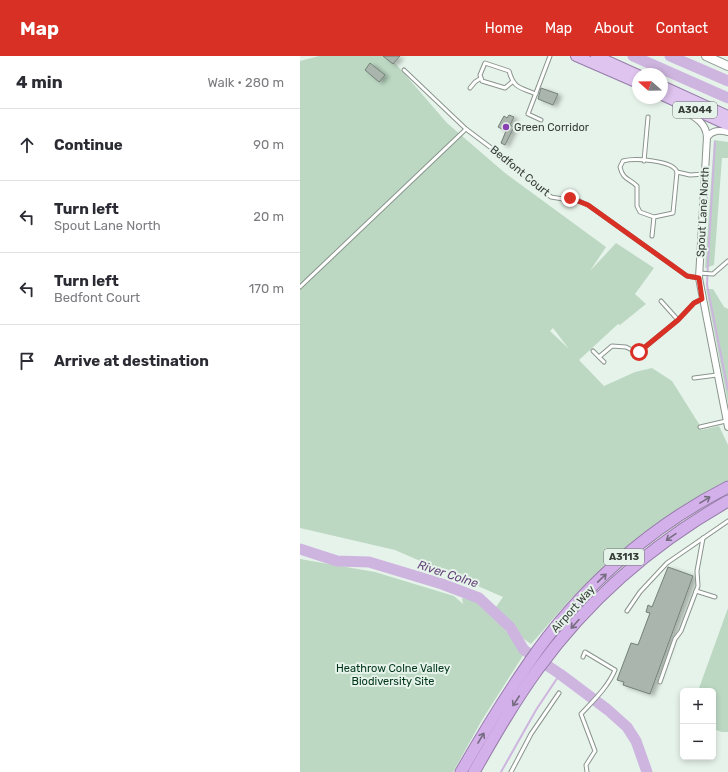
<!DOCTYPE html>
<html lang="en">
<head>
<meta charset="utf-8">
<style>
  body { margin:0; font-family:Rubik,sans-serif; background:#f2f2f3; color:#2b2b33 }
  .controls { position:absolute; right:12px; bottom:12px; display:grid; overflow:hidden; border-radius:6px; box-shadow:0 2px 6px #0003 }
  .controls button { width:36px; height:36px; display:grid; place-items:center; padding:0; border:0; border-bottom:1px solid #e1e1e2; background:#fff; color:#2b2b33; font:20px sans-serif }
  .compass { position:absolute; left:332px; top:12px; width:36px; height:36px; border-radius:50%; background:#fff; box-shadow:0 2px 6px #0003; rotate:290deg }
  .stop { position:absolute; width:12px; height:12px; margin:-9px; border:3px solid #d93025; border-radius:50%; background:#fff }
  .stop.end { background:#d93025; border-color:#fff; box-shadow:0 1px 4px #0008 }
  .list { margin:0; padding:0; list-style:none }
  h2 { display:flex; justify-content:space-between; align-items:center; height:52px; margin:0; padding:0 16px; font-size:17px }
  h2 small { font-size:13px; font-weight:400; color:#7c7c81 }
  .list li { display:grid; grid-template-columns:26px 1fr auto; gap:12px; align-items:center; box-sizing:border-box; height:72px; padding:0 16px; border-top:1px solid #e1e1e2 }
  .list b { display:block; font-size:15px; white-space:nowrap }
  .list p { margin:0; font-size:13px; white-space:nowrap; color:#7c7c81 }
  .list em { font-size:13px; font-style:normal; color:#7c7c81 }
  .icon { flex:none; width:22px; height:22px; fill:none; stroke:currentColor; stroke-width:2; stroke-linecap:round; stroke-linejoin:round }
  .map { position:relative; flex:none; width:428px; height:716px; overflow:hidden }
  header { display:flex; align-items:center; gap:24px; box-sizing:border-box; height:56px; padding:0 20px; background:#d93025; color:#fff }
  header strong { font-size:19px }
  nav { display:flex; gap:22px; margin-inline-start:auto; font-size:14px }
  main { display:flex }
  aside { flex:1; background:#fff }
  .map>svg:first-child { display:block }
  .green { fill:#bcd8c3; fill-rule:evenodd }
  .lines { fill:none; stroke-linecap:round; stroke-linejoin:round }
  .stream { stroke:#ceb5df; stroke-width:2 }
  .river { stroke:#ceb5df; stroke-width:11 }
  .building { fill:#aab6ad; stroke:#748077; filter:url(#shadow) }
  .service-casing { stroke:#8a958d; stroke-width:5 }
  .minor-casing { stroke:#8a958d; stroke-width:8 }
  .tertiary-casing { stroke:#8a958d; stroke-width:10 }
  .primary-casing { stroke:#967ca9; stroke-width:12 }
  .trunk-casing { stroke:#967ca9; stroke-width:13 }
  .service { stroke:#fff; stroke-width:3 }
  .minor { stroke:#fff; stroke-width:6 }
  .tertiary { stroke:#fff; stroke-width:8 }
  .primary { stroke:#dfc4ef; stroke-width:10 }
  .trunk { stroke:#d4b0ea; stroke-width:11 }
  .oneway { stroke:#766c80 }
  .route { stroke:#d93025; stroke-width:5 }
  .poi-dot { fill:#8a40b2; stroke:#e6f3ea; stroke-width:1.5 }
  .labels { text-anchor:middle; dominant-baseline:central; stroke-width:4; stroke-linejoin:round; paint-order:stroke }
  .shield { fill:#e6f3ea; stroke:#6c746f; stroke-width:1 }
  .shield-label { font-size:10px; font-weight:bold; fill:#383e3a }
  .poi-label { font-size:11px; fill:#383e3a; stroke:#e6f3ea; text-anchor:start }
  .street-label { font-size:11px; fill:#383e3a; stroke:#e6f3ea }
  .park-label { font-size:11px; fill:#003519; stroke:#e6f3ea }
  .water-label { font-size:12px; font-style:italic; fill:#66457b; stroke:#e6f3ea }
</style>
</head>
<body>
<header>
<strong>Map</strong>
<nav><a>Home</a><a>Map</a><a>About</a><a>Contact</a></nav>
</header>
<main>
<aside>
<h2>4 min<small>Walk · 280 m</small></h2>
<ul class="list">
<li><svg class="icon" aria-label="ahead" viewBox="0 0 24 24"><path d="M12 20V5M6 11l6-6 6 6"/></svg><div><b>Continue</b></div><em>90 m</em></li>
<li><svg class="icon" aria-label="left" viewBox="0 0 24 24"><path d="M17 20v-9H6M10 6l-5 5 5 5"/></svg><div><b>Turn left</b><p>Spout Lane North</p></div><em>20 m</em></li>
<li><svg class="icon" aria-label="left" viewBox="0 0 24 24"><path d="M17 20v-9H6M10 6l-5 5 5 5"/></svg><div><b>Turn left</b><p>Bedfont Court</p></div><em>170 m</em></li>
<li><svg class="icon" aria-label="arrive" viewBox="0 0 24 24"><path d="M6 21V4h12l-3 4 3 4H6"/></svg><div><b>Arrive at destination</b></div></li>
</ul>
</aside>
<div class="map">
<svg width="428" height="716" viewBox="0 0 428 716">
  <defs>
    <filter id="shadow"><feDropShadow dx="4" dy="2" stdDeviation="2" flood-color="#0004"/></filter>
  </defs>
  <rect width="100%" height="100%" fill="#e6f3ea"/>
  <g class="green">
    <path d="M19,0h70l58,67 58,50 101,74 -16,24 26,-28 38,25 -19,26 11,10 -26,21 -2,-1 -39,36 25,26 31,-14 17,-4 20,13 27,43 2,6 18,-4 9,19v35c-56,31 -101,64 -146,108 -19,17 -34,38 -51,56l-14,-10 -21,-27 7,-10 -108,-47 -95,-22v-467zM253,272l16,21 -19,-18z"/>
    <path d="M414,84l14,2v16h-6l-8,107 -9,3z"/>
    <path d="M406,233h7l11,18 4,2v94z"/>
    <path d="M0,503l75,13 79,24 9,8 -1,-6 14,2 26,26 22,28 -42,66 -29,52h-153z"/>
    <path d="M428,552v124h-6l-9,-3v-38h-15z"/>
  </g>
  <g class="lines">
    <g class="stream">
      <path d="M415,86l-7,120 -1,23 21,105"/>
      <path d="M201,716l35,-62 24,-36"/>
    </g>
    <g class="river">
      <path d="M333,0l95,42"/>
      <path d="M370,0l58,25"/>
      <path d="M0,493l37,12 32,1 73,22 37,14 31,29 14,23 36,24 48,36 19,17 9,14 11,31"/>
    </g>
  </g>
  <g class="building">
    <path d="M83,0h17l-7,8z"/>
    <path d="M70,7l15,12 -6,7 -14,-12z"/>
    <path d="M241,32l17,6 -5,11 -15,-6z"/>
    <path d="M209,59l5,2 -4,8 4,2 -9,18 -4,-2 5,-12 -8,-4 6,-11 3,2z"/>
    <path d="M368,511l25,9 -43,118 -27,-9 1,-3 -7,-2 14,-37 7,2 12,-32 -4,-1 2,-7 4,2z"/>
  </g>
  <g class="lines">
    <defs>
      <g id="service">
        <path d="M104,14l62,59"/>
        <path d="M212,26l-7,6 -23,-7 -2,-6 5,-12 24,8c5,18 11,16 27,23"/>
        <path d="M170,32l5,-6 6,-4"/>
        <path d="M241,64l-13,-6 22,-58"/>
        <path d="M344,105l4,-44"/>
        <path d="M354,161l-14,-5 -3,-6v-20c-8,-8 -14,-6 -17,-19l3,-6c11,-3 50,-1 54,11l13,3 15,-1"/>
        <path d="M352,180l2,-19 19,-4 4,-41"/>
        <path d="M399,217l14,1 15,-13"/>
        <path d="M0,231l166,-158 32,24 53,44 12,2 7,-2 18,8 99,71 11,2"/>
        <path d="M361,245l17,19 16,-17 8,-4"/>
        <path d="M293,295l11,11"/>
        <path d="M299,301l13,-11 14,1 10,5h3l39,-32"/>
        <path d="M394,322l23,-3"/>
        <path d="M400,371l26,-6"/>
        <path d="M396,535l19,6"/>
        <path d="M327,555l13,-19 27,-29 61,-42"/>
        <path d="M283,601l2,-5 30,18c-7,17 -22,31 -34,44l14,37 -9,14 1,7"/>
        <path d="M360,626l15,-43 6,-8 17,-45 -1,-15 6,-33"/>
        <path d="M211,716l20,-38 28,-41"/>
      </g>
      <g id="minor">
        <path d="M379,51c13,9 27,14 28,30l-8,141 29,149"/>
        <path d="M407,81c6,-7 12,-7 21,-5"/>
      </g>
      <path id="tertiary" d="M406,0l22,10"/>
      <g id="primary">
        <path d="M276,0l62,27"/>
        <path d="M296,0l42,19"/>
        <path d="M362,30l66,30"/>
        <path d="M362,39l66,30"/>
      </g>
      <g id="trunk">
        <path d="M161,716c21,-37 43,-73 67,-108 50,-74 121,-137 200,-177"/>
        <path d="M174,716c20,-35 40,-70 64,-103 50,-69 116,-126 190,-168"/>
      </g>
    </defs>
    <use href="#service" class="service-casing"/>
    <use href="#minor" class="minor-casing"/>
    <use href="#tertiary" class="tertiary-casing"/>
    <use href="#primary" class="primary-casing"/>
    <use href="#trunk" class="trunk-casing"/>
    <use href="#service" class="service"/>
    <use href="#minor" class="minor"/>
    <use href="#tertiary" class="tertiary"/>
    <use href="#primary" class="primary"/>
    <use href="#trunk" class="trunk"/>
  </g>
  <defs><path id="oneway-shaft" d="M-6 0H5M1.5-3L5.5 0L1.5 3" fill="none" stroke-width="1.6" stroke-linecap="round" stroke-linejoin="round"/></defs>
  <g class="oneway">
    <use href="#oneway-shaft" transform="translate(405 444) rotate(-31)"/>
    <use href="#oneway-shaft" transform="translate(371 481) rotate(145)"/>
    <use href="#oneway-shaft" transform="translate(302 522) rotate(-44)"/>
    <use href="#oneway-shaft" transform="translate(275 568) rotate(132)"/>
    <use href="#oneway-shaft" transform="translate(216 645) rotate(123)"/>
    <use href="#oneway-shaft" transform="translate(181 682) rotate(-59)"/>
  </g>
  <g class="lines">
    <path class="route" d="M270,142l18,7 99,71 12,2 3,21 -8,4 -16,17 -39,32"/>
  </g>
  <circle class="poi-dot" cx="206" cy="71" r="4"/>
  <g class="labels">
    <g class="shield">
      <rect x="373" y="46" width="44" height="16" rx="3"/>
      <rect x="304" y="493" width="40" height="16" rx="3"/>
    </g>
    <g class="shield-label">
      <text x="395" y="54">A3044</text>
      <text x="324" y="501">A3113</text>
    </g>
    <g class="poi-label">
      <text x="214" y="71">Green Corridor</text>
    </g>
    <g class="street-label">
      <text transform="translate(220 115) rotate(39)">Bedfont Court</text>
      <text transform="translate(403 156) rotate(-87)">Spout Lane North</text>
      <text transform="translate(273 553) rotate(-48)">Airport Way</text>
    </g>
    <g class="park-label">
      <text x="93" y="612">Heathrow Colne Valley<tspan x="93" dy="13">Biodiversity Site</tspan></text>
    </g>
    <g class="water-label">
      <text transform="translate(148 518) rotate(18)">River Colne</text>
    </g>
  </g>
</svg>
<div class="controls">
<button>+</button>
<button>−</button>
</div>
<svg class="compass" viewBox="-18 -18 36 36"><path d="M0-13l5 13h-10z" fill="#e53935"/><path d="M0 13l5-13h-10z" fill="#7c7c81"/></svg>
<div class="stop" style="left:339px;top:296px"></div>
<div class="stop end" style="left:270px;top:142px"></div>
</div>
</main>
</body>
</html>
